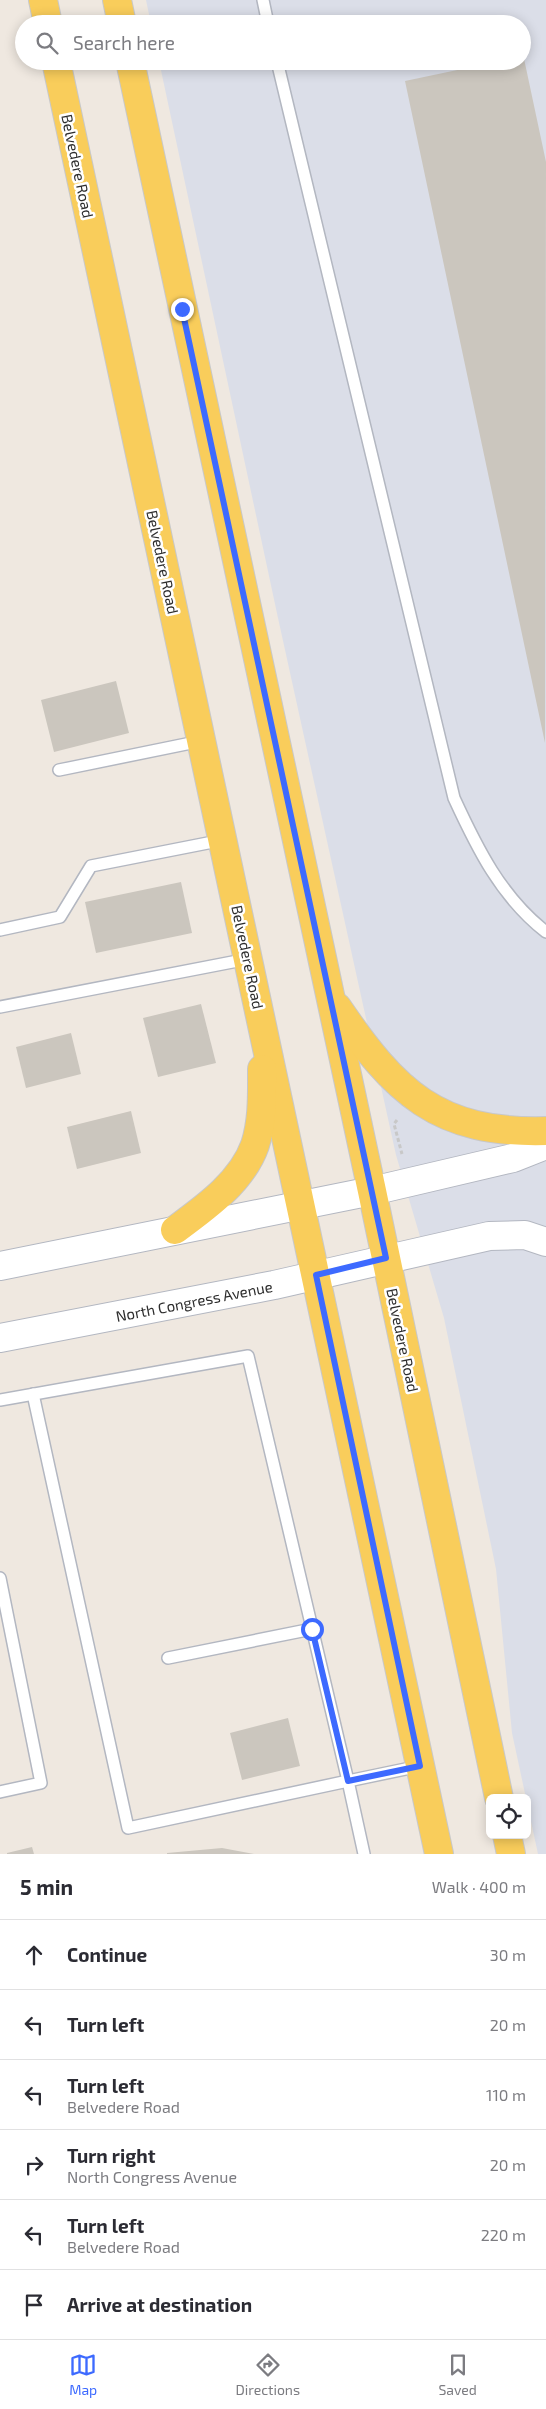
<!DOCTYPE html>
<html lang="en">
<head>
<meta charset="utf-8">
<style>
  body { margin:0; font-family:"Exo 2",sans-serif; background:#f7f7f7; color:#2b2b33 }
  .controls { position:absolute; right:15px; bottom:15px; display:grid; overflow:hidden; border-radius:8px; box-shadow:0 2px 12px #0003 }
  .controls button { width:45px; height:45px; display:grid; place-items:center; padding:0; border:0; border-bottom:1px solid #e1e1e2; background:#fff; color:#2b2b33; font:25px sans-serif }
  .stop { position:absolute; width:15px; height:15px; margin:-11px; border:4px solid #3d6aff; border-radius:50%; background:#fff }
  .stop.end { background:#3d6aff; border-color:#fff; box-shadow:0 1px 5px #0008 }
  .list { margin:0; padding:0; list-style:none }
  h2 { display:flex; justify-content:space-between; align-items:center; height:65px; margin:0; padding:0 20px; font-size:21px }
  h2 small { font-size:16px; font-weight:400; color:#7c7c81 }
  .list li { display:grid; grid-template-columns:32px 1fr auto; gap:15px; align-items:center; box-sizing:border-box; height:70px; padding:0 20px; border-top:1px solid #e1e1e2 }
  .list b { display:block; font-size:19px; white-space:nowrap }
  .list p { margin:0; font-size:16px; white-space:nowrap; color:#7c7c81 }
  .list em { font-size:16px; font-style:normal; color:#7c7c81 }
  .icon { flex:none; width:28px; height:28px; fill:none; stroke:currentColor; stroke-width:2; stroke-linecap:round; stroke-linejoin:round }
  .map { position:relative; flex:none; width:546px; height:1854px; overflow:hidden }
  .search { position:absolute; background:#fff; box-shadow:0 2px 12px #0003; left:15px; right:15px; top:15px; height:55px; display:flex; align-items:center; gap:12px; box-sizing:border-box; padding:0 18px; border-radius:28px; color:#7c7c81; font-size:19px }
  .sheet { height:485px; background:#fff }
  nav { display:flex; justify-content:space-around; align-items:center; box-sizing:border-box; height:70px; border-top:1px solid #e1e1e2; background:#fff; font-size:14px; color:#7c7c81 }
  nav a { display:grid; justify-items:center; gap:2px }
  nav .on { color:#3d6aff }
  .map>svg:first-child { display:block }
  .airport { fill:#dbdee8 }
  .building { fill:#cbc6be }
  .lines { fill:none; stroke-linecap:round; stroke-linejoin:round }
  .lane-casing { stroke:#b3b7c1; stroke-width:14 }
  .secondary-casing { stroke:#b3b7c1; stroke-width:30 }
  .primary-casing { stroke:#c8c8c8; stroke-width:30 }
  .path { stroke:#c8c8c8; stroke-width:3; stroke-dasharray:4 2.5; stroke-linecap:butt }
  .lane { stroke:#fff; stroke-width:11 }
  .secondary { stroke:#fff; stroke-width:28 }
  .primary { stroke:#f9cd5b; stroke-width:28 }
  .route { stroke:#3d6aff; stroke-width:6 }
  .labels { text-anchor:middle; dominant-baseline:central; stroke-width:5; stroke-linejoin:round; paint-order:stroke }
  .street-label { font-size:15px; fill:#2d2d2d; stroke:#fff }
</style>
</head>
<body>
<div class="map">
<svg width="546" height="1854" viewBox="0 0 546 1854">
  <rect width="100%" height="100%" fill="#efe8e0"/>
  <path class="airport" d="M146,0h400v1854h-8l-26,-121 -16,-164 -52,-251 -48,-163 -118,-537 -119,-557h363v-37h-371z"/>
  <g class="building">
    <path d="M523,54l23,108 -1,581 -140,-662 95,-20h22z"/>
    <path d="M116,681l13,52 -75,19 -13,-52z"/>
    <path d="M181,882l11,51 -96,20 -11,-51z"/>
    <path d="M201,1004l15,59 -58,14 -15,-59z"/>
    <path d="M71,1033l10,41 -55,14 -10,-41z"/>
    <path d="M131,1111l10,42 -64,16 -10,-42z"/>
    <path d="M288,1718l12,48 -58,14 -12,-47z"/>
    <path d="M32,1847l2,7h-27v-1z"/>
    <path d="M222,1848l32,6h-87v-1z"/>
  </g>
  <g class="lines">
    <defs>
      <g id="lane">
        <path d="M263,0l5,24"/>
        <path d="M277,61l177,737c23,50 47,99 92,134"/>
        <path d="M59,770l142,-29"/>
        <path d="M0,930l60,-13 31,-51 132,-26"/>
        <path d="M0,1007l248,-48"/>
        <path d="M33,1394l95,434 220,-47 16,73"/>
        <path d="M0,1400l248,-44 100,425 72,-15"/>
        <path d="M0,1578l41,205 -41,9"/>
        <path d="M168,1658l144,-29"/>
      </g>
      <g id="secondary">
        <path d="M0,1266l372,-75 141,-33 33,-13"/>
        <path d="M0,1338l274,-53 215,-49 36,-1 21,7"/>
      </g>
      <g id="primary">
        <path d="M43,0l5,24"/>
        <path d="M117,0l5,24"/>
        <path d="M56,61l383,1793"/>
        <path d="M130,61l242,1130 127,607"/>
        <path d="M337,1007c58,85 100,127 209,124"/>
        <path d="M175,1230c30,-22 67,-48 80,-85 8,-25 7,-51 7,-76"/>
        <path d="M507,1835l4,19"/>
      </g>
    </defs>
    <use href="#lane" class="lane-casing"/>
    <use href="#secondary" class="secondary-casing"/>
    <use href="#primary" class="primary-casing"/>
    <path class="path" d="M397,1120l-3,4 8,30"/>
    <use href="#lane" class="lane"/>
    <use href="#secondary" class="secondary"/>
    <use href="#primary" class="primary"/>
  </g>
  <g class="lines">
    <path class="route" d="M182,309l204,949 -70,17 104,491 -72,15 -36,-152"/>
  </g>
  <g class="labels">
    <g class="street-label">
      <text transform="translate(78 166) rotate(78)">Belvedere Road</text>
      <text transform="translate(163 562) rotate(78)">Belvedere Road</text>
      <text transform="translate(248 957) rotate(78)">Belvedere Road</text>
      <text transform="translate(194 1301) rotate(-11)">North Congress Avenue</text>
      <text transform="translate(403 1340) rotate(78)">Belvedere Road</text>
    </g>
  </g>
</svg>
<div class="controls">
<button><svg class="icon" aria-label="locate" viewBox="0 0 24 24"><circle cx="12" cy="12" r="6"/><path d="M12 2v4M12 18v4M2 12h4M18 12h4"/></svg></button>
</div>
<div class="stop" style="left:312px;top:1629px"></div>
<div class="stop end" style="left:182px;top:309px"></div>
<div class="search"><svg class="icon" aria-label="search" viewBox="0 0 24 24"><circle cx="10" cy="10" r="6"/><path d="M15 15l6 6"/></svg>Search here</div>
</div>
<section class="sheet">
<h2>5 min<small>Walk · 400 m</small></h2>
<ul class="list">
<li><svg class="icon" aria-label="ahead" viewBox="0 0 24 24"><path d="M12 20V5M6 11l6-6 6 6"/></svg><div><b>Continue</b></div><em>30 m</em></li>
<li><svg class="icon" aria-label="left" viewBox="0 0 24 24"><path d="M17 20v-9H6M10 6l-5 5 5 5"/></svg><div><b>Turn left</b></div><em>20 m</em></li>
<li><svg class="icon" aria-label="left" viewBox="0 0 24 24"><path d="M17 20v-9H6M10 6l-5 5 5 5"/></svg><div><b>Turn left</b><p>Belvedere Road</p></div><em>110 m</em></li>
<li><svg class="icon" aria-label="right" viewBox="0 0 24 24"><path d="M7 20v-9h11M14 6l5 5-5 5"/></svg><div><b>Turn right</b><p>North Congress Avenue</p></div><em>20 m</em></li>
<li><svg class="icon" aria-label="left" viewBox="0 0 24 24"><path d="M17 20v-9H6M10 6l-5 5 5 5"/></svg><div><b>Turn left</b><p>Belvedere Road</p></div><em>220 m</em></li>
<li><svg class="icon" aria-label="arrive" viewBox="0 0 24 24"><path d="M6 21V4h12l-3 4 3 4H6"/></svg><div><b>Arrive at destination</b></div></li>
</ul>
</section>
<nav>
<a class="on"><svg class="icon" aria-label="map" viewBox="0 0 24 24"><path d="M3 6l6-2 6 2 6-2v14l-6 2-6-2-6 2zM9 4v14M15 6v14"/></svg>Map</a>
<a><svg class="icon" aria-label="directions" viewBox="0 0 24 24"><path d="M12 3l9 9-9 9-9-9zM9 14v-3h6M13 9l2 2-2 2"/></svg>Directions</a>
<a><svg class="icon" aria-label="saved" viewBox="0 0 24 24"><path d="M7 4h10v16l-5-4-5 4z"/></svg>Saved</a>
</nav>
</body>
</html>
